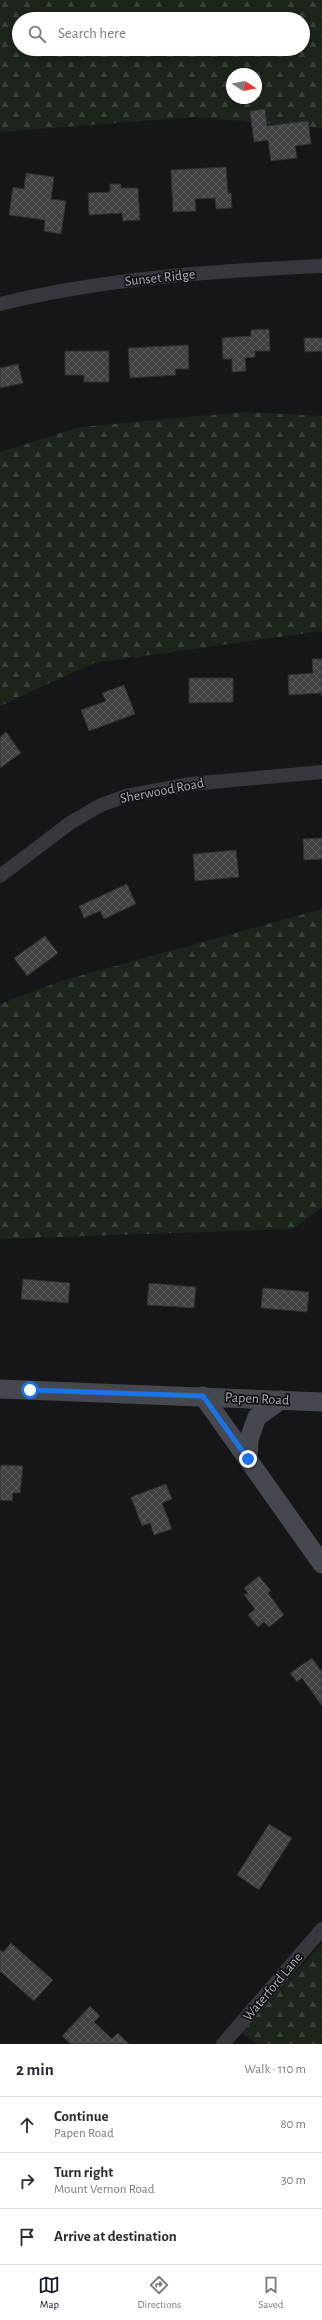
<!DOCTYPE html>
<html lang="en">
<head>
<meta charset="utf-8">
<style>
  body { margin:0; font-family:"Alegreya Sans",sans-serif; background:#f7f7f7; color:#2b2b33 }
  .compass { position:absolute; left:226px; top:68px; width:36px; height:36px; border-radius:50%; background:#fff; box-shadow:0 2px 10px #0003; rotate:101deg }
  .stop { position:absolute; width:12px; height:12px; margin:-9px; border:3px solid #1a73e8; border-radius:50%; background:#fff }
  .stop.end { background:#1a73e8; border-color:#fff; box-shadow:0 1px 4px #0008 }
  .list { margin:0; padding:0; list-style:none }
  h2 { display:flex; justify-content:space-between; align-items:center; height:52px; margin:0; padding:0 16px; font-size:17px }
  h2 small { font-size:13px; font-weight:400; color:#7c7c81 }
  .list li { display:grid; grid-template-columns:26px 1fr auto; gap:12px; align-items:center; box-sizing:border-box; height:56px; padding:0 16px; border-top:1px solid #e1e1e2 }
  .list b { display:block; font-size:15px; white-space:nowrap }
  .list p { margin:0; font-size:13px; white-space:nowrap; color:#7c7c81 }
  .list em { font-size:13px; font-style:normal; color:#7c7c81 }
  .icon { flex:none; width:22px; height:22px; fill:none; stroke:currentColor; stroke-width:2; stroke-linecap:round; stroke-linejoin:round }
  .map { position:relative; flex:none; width:322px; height:2044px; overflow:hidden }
  .search { position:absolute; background:#fff; box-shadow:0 2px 10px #0003; left:12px; right:12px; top:12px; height:44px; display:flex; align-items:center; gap:10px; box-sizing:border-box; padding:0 14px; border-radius:22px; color:#7c7c81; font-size:15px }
  .sheet { height:220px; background:#fff }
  nav { display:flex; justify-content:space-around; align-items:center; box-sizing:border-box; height:56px; border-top:1px solid #e1e1e2; background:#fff; font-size:11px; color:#7c7c81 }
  nav a { display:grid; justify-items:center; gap:2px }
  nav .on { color:#111827 }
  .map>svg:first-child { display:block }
  .forest { fill:url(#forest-firs); fill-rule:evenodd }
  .building { fill:url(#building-cross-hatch); stroke:#303034 }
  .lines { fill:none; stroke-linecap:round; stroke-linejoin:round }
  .street { stroke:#37383d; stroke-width:14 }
  .secondary { stroke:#45484e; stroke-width:19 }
  .route { stroke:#1a73e8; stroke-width:5 }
  .labels { text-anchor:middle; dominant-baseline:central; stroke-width:3.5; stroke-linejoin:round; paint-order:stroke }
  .street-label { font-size:14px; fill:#a7aeb9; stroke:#111113 }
</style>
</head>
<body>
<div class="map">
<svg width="322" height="2044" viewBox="0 0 322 2044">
  <defs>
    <pattern id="forest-firs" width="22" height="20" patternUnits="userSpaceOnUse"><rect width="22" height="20" fill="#1c241c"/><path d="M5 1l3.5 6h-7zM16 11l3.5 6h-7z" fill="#3a413b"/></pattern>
    <pattern id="building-cross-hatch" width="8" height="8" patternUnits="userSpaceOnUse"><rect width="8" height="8" fill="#404145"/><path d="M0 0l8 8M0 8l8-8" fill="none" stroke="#595a5e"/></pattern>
  </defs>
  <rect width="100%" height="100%" fill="#161618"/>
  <g class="forest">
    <path d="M0,0h322v128l-126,-11 -196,15zM19,19h284v30h-284zM232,74h24v24h-24z"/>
    <path d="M244,412l78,4v215l-228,32 -94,43v-254l80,-25z"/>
    <path d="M322,909v299l-29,21 -293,10v-235l61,-23z"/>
    <path d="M322,1943v101h-64l-17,-11z"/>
  </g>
  <g class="building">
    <path d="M265,109l2,17 41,-5 3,23 -16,2 2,12 -26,3 -3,-21 -14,2 -4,-31z"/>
    <path d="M226,167l2,26h3l1,15 -16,1 -1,-11 -20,1 1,12 -23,1 -2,-42z"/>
    <path d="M26,173l28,4 -3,22 15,2 -5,33 -17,-3 1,-11 -36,-5 4,-28 11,2z"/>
    <path d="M110,184h11v4h17l2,32 -17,1 -1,-8 -33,2 -1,-22 22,-1z"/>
    <path d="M269,329l1,22h-15v6l-10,1 1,13 -14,1v-13h-9l-1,-21 29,-2v-6z"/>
    <path d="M304,338h18v20v-7l-17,1z"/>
    <path d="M188,345l1,24h-14l1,6 -46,3 -2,-30z"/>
    <path d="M65,351h44v31h-25v-7h-19z"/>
    <path d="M18,364l5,19 -23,5v-20z"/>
    <path d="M312,659h10v37l-2,-3 -31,2 -1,-20 25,-2z"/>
    <path d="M189,678h44v24l-44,1z"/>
    <path d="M124,685l11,29 -46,17 -8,-21 25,-9 -4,-8z"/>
    <path d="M6,732l15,21 -21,15v-31z"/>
    <path d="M322,838v21l-18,1 -1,-21z"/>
    <path d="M236,850l3,27 -44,4 -2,-27z"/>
    <path d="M127,884l9,20 -32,15 -4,-8 -16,7 -5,-12z"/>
    <path d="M45,936l13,17 -31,23 -13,-18z"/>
    <path d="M23,1279l47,4 -2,20 -47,-4z"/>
    <path d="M149,1283l47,4 -2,21 -47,-3z"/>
    <path d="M263,1288l46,4 -2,20 -46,-4z"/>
    <path d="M2,1465l21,1 -3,27h-7l-1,8 -12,-1v-33z"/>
    <path d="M166,1484l6,15 -10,4 10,26 -18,6 -4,-12 -8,3 -11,-29z"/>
    <path d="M259,1576l12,15 -3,2 16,22 -15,12 -5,-5 -6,5 -10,-12 7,-6 -11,-14 4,-2 -4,-5z"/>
    <path d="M312,1658l10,14v34l-20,-28 -5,4 -7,-9z"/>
    <path d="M269,1824l23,14 -33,52 -22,-15z"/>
    <path d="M11,1943l42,37 -19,21 -33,-29 -1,1v-23l3,2z"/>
    <path d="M90,2006l10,10 -6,6 18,17 6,-6 11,11h-58l-9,-8z"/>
  </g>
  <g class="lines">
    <g class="street">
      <path d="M0,304c105,-26 214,-33 322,-38"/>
      <path d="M0,876l70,-53 31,-18 25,-9 64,-12 132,-12"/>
      <path d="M223,2044l99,-115"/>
    </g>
    <g class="secondary">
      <path d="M0,1389l322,13"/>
      <path d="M203,1396l119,168"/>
      <path d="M248,1459l1,-20 8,-22 24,-17"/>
    </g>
  </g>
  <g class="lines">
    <path class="route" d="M30,1390l173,6 45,63"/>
  </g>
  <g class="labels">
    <g class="street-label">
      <text transform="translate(160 278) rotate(-6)">Sunset Ridge</text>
      <text transform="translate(162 791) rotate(-11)">Sherwood Road</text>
      <text transform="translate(257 1399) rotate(3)">Papen Road</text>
      <text transform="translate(273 1987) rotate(-50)">Waterford Lane</text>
    </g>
  </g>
</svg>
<svg class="compass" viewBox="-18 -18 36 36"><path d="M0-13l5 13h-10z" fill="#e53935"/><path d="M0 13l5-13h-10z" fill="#7c7c81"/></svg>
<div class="stop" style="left:30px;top:1390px"></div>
<div class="stop end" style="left:248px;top:1459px"></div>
<div class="search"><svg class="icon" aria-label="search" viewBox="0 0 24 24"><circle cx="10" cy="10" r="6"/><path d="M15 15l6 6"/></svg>Search here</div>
</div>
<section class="sheet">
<h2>2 min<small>Walk · 110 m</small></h2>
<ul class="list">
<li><svg class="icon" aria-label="ahead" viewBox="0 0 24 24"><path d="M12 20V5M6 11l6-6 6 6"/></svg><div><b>Continue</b><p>Papen Road</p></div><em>80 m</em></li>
<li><svg class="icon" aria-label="right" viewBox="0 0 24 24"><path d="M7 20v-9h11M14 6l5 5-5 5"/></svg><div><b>Turn right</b><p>Mount Vernon Road</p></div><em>30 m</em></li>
<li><svg class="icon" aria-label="arrive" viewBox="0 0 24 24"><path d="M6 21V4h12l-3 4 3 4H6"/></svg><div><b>Arrive at destination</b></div></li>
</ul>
</section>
<nav>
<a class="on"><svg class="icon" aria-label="map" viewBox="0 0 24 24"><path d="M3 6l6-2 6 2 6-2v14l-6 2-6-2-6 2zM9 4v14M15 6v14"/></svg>Map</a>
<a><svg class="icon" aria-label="directions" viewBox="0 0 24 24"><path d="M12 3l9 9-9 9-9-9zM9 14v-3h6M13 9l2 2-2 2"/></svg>Directions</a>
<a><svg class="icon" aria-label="saved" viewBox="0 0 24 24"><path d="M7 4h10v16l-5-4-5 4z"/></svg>Saved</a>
</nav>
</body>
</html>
